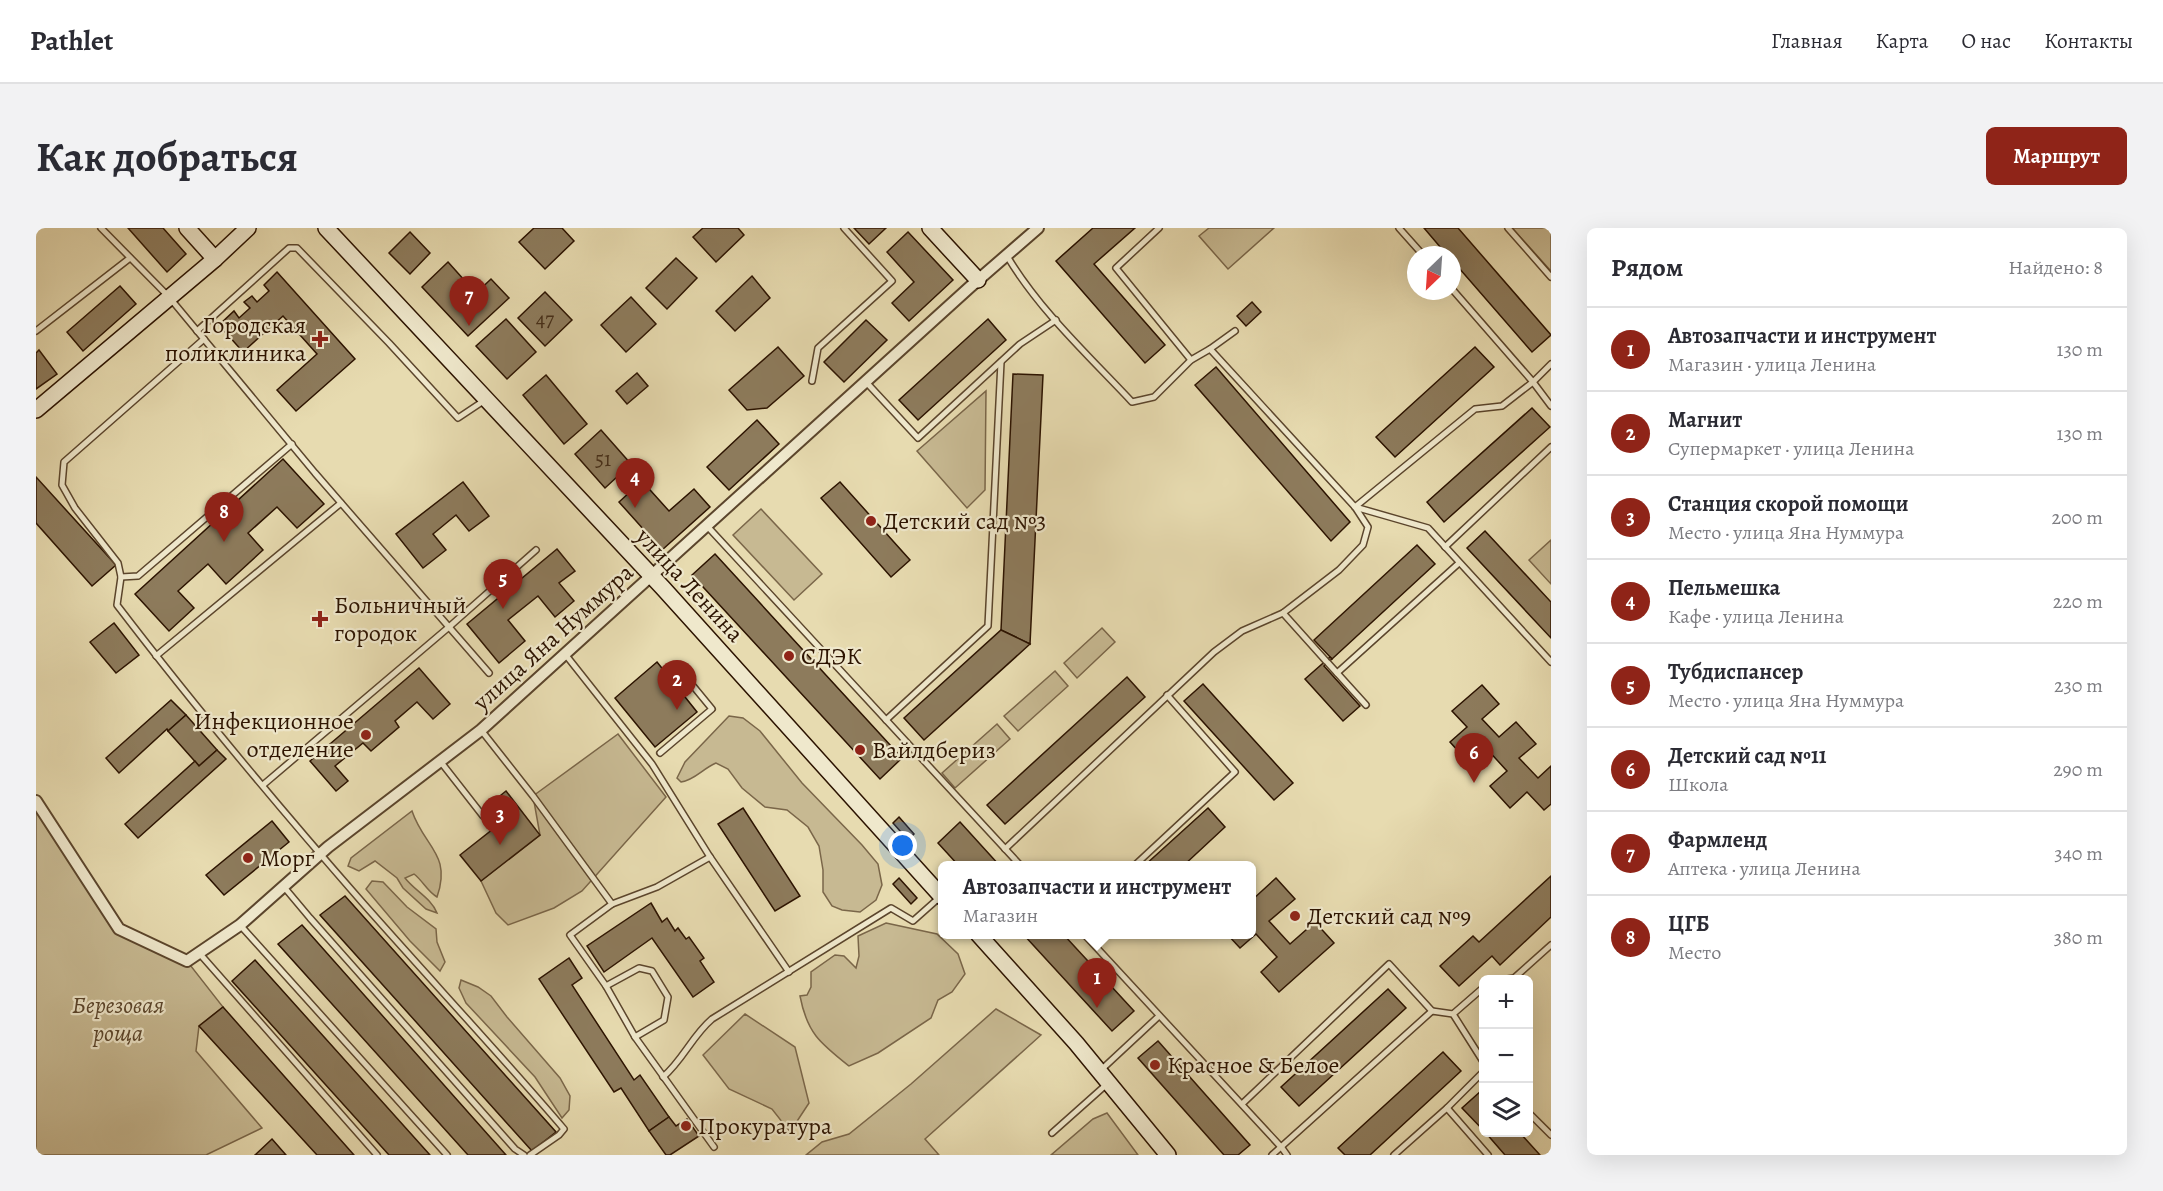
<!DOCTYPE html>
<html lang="ru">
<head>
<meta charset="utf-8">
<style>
  body { margin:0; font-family:Alegreya,serif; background:#f2f2f3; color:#2b2b33 }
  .controls { position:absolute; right:18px; bottom:18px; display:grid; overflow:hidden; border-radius:9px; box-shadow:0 6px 24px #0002 }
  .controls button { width:54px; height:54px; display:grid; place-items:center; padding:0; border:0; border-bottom:2px solid #e1e1e2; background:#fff; color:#2b2b33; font:30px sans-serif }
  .compass { position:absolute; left:1371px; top:18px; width:54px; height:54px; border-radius:50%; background:#fff; box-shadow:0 6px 24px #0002; rotate:205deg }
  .you { position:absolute; left:867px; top:618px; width:21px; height:21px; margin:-15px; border:4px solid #fff; border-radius:50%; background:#1a73e8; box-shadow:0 0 0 9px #1a73e833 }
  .badge { display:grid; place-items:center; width:39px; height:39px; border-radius:50%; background:#8f2418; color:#fff; font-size:20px; font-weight:700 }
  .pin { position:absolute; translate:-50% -50px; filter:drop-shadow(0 2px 3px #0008) }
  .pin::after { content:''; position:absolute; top:32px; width:21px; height:18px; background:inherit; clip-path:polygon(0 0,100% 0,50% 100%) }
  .popup { position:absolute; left:902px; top:633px; width:318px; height:78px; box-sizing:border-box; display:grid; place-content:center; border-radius:9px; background:#fff; filter:drop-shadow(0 2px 4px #0005); font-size:20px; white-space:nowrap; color:#7c7c81 }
  .popup b { font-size:22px; color:#2b2b33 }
  .popup::after { content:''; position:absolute; left:50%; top:100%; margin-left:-12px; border:12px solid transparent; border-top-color:#fff }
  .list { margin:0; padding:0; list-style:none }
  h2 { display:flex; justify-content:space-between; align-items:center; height:78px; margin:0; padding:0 24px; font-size:26px }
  h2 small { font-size:20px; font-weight:400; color:#7c7c81 }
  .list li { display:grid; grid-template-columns:39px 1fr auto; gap:18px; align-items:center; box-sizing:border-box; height:84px; padding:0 24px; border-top:2px solid #e1e1e2 }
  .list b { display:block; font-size:22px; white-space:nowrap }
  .list p { margin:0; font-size:20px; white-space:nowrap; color:#7c7c81 }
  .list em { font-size:20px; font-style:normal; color:#7c7c81 }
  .icon { flex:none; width:33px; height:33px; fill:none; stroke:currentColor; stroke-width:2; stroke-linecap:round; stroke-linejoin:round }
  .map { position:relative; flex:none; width:1515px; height:927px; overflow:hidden; border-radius:9px }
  header { display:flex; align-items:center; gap:36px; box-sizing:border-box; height:84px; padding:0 30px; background:#fff; border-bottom:2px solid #e1e1e2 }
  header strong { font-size:28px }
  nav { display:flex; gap:33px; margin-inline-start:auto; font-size:21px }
  .intro { display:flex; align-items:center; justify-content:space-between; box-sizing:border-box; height:144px; padding:0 36px }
  h1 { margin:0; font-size:42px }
  .button { padding:15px 27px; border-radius:9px; background:#8f2418; color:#fff; font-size:21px; font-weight:700 }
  main { display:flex; gap:36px; padding:0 36px }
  aside { flex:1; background:#fff; border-radius:9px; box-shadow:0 6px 24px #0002 }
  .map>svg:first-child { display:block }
  .green { fill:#c7b992; stroke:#7a6649; stroke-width:1.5 }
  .building { fill:#8d7b5c; stroke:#2c1300; stroke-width:1.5 }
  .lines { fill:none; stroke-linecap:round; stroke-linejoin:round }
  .lane-casing { stroke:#5b452c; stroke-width:8 }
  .street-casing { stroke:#5b452c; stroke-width:14 }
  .secondary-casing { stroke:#2c1300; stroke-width:18 }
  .lane { stroke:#efe8cc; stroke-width:5 }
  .street { stroke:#efe8cc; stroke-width:10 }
  .secondary { stroke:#efe8cc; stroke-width:15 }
  .poi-dot { fill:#8f2418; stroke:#efe8cc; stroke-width:2 }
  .labels { text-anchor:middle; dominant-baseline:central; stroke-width:4.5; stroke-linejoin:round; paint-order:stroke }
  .number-label { font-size:21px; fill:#442d17 }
  .poi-label { font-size:24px; fill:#2c1300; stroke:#efe8cc; text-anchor:start }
  .street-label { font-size:24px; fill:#2c1300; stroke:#efe8cc }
  .park-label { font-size:24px; font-style:italic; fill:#5a452c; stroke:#efe8cc }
</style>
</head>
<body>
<header>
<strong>Pathlet</strong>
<nav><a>Главная</a><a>Карта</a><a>О нас</a><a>Контакты</a></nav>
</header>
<div class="intro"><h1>Как добраться</h1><a class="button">Маршрут</a></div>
<main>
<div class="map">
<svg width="1515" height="927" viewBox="0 0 1515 927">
  <rect width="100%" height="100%" fill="#e7dbb0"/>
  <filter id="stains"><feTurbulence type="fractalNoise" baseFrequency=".00333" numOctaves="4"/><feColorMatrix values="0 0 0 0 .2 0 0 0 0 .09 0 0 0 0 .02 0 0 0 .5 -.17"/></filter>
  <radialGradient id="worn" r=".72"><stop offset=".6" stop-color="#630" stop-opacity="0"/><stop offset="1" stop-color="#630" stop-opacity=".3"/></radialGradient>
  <g class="green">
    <path d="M1173,0h65l-46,41 -29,-33z"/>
    <path d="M1476,0h39v43z"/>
    <path d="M950,163l-1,99 -18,18 -50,-57z"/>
    <path d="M725,281l61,65 -28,26 -61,-65z"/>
    <path d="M1515,312v44l-22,-24z"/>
    <path d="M1066,400l13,14 -38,36 -13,-15z"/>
    <path d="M1019,443l13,15 -50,45 -14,-15z"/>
    <path d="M693,488l14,2 17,13 42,52 60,62 16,19 4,21 -6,15 -16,12 -18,-2 -10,-4 -9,-14v-22l-4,-24 -11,-19 -21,-17 -22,-3 -23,-19 -14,-19 -12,-6c-14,6 -21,17 -35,19l-4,-4 8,-16z"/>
    <path d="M961,496l13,15 -55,49 -13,-15z"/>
    <path d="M582,506l48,63 -84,94 -28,17 -46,17 -12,-12 -15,-32 59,-46 -7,-39z"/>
    <path d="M0,573l83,128 68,32 36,46 -24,19 -3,25 66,77 -56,27h-170z"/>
    <path d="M376,583c12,36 40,43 25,86 -10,-6 -14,-16 -23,-23l-9,4c10,13 26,20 32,35l-11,-4 -23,-21 -6,-10 -22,-17 -16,10 -11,-5 3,-8z"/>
    <path d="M336,653l11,1 24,25 29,22 1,13 8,20 -5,9 -30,-30 -44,-52z"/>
    <path d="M850,695l51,11 21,20 7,20 -13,18 -14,8 -7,18 -53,35 -29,13c-29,-23 -42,-33 -49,-70l7,-1 4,-8v-15l24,-17 9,1 12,12 3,-12 -1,-20z"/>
    <path d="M425,752l17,7 13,9 16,21 53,61 10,18 -1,14 -7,8 -27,-41 -69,-74 -7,-15z"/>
    <path d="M960,781l45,26 -116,104 14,16h-133l16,-13 27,-8 62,-50z"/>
    <path d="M709,786l50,33 14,56 -19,29 -18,-23 -43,-20 -26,-34z"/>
    <path d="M1071,885l31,42h-87l42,-36z"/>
  </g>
  <g class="building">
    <path d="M92,0h35l23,26 -19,18z"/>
    <path d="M498,0h28l12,13 -29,28 -26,-27z"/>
    <path d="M667,0h35l6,7 -28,27 -23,-25z"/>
    <path d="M818,0h32l-17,16z"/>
    <path d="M1057,0h42l-41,36 71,81 -20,18 -89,-102z"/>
    <path d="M1388,0h34l93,107 -19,17 -80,-92v-5h-5z"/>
    <path d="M374,4l20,21 -20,21 -21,-21z"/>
    <path d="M872,4l45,48 -44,41 -17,-18 22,-21 -27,-30z"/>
    <path d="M640,30l21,20 -30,31 -21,-21z"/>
    <path d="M412,34l17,19 -4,4 11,12 19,-18 18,19 -41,38 -46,-49z"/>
    <path d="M241,44l78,87 -59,52 -19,-21 40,-36 -34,-38 -40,36 -24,-27 15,-14 5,7 11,-10 -6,-6 8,-6 5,6 12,-11 -5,-6z"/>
    <path d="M716,48l18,22 -35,33 -19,-20z"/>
    <path d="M84,58l16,18 -53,47 -16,-19z"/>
    <path d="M509,64l27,28 -27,26 -27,-28z"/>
    <path d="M595,69l25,27 -30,28 -25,-27z"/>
    <path d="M1216,74l9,10 -15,14 -9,-10z"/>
    <path d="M470,91l30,33 -29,27 -31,-33z"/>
    <path d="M952,91l18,21 -88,80 -19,-20z"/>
    <path d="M830,92l21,20 -43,42 -20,-20z"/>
    <path d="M742,119l26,29 -37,32 -20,2 -18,-20z"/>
    <path d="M1439,119l19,20 -99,90 -19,-20z"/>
    <path d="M3,122l18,24 -21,15v-36z"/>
    <path d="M1180,139l134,155 -19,19 -136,-156z"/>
    <path d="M601,145l11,13 -21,18 -11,-13z"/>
    <path d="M977,146l30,1 -13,269 -29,-14z"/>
    <path d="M510,147l41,49 -23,20 -41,-49z"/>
    <path d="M1496,180l18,19 -106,95 -17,-20z"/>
    <path d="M721,192l22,24 -50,46 -22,-23z"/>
    <path d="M565,202l30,34 -26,24 -30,-34z"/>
    <path d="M247,231l41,45 -27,24 -20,-21 -29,26 15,17 -37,34 -18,-20 -30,27 16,17 -25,23 -34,-37z"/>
    <path d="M0,249l80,88 -24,21 -56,-63z"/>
    <path d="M606,253l27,30 25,-22 16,18 -48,43 -43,-48z"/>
    <path d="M427,254l26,34 -20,15 -13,-16 -23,19 13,16 -23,18 -27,-34z"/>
    <path d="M804,254l70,78 -19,17 -70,-79z"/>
    <path d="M1449,303l66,71v36l-84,-90z"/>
    <path d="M1381,317l18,19 -103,95 -18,-19z"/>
    <path d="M521,321l18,22 -16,12 15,18 -19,16 -17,-21 -30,24 17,21 -26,22 -32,-39z"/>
    <path d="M679,326l187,204 -22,21 -188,-204z"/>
    <path d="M78,395l25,32 -23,18 -26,-31z"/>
    <path d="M965,402l29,14 -106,96 -20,-22z"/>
    <path d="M1294,429l2,2 -8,7 36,40 -17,15 -38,-42z"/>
    <path d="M621,434l40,50 -42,35 -40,-49z"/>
    <path d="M383,440l31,36 -17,15 -16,-17 -22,19 4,6 -28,24 -8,-8 -28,23 13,15 -12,10 -26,-30z"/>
    <path d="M1091,449l18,20 -140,127 -18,-19z"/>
    <path d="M1167,456l90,99 -19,17 -90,-99z"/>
    <path d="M1446,457l17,19 -17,15 17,18 17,-15 20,22 -17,14 19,20 13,-12v38l-7,6 -17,-18 -17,16 -20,-22 17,-15 -21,-23 -17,15 -19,-21 17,-15 -15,-16z"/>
    <path d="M135,472l15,15 -18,16 -1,-2 -48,44 -13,-15z"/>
    <path d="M150,487l31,35 -18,16 -31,-35z"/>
    <path d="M181,522l9,9 -88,79 -13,-14 70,-63 4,5z"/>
    <path d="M470,563l34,44 -59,46 -21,-26 38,-30 -13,-17z"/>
    <path d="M707,580l57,88 -25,15 -57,-87z"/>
    <path d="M1172,580l17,19 -42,39h-39z"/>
    <path d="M863,589l15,17 -6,6 -15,-17z"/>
    <path d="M236,593l17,21 -65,53 -18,-20z"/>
    <path d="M924,594l40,44h-41l-21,-23z"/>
    <path d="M1515,648v41l-51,48 -8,-9 -33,30 -19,-20 33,-30 6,6z"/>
    <path d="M863,650l18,20 -6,6 -18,-20z"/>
    <path d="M1240,650l19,21 -26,22 21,23 25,-22 19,21 -55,49 -18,-20 16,-15 -21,-23 -16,14 -13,-14h25v-34z"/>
    <path d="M309,668l211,236 -24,19 -212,-236z"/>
    <path d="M615,675l11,19 5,-4 8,13 3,-3 8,11 3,-2 15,21 -4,3 14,21 -21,15 -41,-59 -48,34 -17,-26z"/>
    <path d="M266,697l204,230h-38l-190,-211z"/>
    <path d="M987,706h40l71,77 -22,20z"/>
    <path d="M533,730l13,20 -10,7 62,95 6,-5 29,42 -20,14 -28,-43 -7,4 -75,-113z"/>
    <path d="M219,732l175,195h-41l-157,-174z"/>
    <path d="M1352,761l18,19 -107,98 -18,-19z"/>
    <path d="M187,779l131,148h-37l-118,-129z"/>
    <path d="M1122,813l92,104 -12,10h-14l-86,-97z"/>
    <path d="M1407,824l18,19 -91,84h-25l-7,-7z"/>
    <path d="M1445,863l3,2v38l-22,-23z"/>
    <path d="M633,889l7,9 11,-7 12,17 -29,19h-4l-17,-24z"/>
    <path d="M1449,904h34l21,23h-35z"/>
    <path d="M236,911l14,16h-31z"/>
  </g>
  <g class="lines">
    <defs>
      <g id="lane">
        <path d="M65,0l68,69 146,176 174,200"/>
        <path d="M1123,0l-43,40 75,92"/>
        <path d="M1363,0l24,27"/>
        <path d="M1472,0l43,49"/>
        <path d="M1416,61l81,93 18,24"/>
        <path d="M0,103l94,-73"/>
        <path d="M161,103l92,-83h8l92,95 69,75 27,-18"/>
        <path d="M168,111l-140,123 -2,23 13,23 43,55 3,14 -4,28c78,102 161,201 245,297 67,76 136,150 202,227l-5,6 -29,20"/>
        <path d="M1174,121l25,-18"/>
        <path d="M776,153l6,-33 74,-67 -48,-53"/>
        <path d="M830,154l52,56 102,-94 36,-24"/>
        <path d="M1319,279l73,21 123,134"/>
        <path d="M1319,279l120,-98 27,-3 31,-24 18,-18"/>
        <path d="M671,298l314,340"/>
        <path d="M1409,319l106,-100"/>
        <path d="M85,349l17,-1 154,-132"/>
        <path d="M1247,385l43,48"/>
        <path d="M529,426l87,110 58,93 79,115"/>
        <path d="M120,428l185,-153"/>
        <path d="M1292,435l38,42"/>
        <path d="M1301,445l122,-110"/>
        <path d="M850,492l102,-94 13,-264"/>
        <path d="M445,502l52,66 79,108 45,-17 53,-30"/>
        <path d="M624,525l52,-44 -23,-28"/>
        <path d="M404,533l43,55"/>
        <path d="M227,557l186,-158 87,-77"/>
        <path d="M969,621l209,-197 28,-21 41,-18 56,-43 24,-25 5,-18 -13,-20 -145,-158 -19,11 -37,37 -22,5c-43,-46 -92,-91 -125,-146"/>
        <path d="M1098,638l101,-94 -68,-77"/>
        <path d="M248,659l26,31 205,231 9,6"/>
        <path d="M576,676l-42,31 36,51 29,51 79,110"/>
        <path d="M204,697l207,230"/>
        <path d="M1048,706l198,214 5,7"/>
        <path d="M164,726l177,201"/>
        <path d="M1465,752l13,-2 37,-33"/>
        <path d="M570,758l33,-18 13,3 16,26 -4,23 -29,17"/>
        <path d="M1417,786l31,-27"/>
        <path d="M1065,842l58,-54"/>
        <path d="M627,849c20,-17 29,-41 49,-58l179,-111 22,13 27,-24"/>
        <path d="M1206,876l147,-140 43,47"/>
        <path d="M1411,880l37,-37"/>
        <path d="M1492,884l23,23"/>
        <path d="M1016,905l55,-49"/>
        <path d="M1236,927l160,-144 21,3 31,49"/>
        <path d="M1358,927l53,-47 41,47"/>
      </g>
      <path id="street" d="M0,573l83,128 68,32 53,-36 88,-78 153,-117 489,-443 68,-59"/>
      <g id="secondary">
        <path d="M151,0l28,31"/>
        <path d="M290,0l337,360 279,309"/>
        <path d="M894,0l48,52"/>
        <path d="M0,182l179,-151 33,-31"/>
        <path d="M942,706l98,109 92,112"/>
      </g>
    </defs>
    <use href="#lane" class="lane-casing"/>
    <use href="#street" class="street-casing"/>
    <use href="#secondary" class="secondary-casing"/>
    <use href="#lane" class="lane"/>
    <use href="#street" class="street"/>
    <use href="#secondary" class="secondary"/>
  </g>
  <g class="poi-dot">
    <path d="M281 102h6v6h6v6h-6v6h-6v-6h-6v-6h6z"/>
    <circle cx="835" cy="293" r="6"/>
    <path d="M281 382h6v6h6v6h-6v6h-6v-6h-6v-6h6z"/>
    <circle cx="753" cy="428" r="6"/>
    <circle cx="330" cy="507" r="6"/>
    <circle cx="824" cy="522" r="6"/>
    <circle cx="212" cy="630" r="6"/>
    <circle cx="1259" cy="688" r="6"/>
    <circle cx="1119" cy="837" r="6"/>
    <circle cx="650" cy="898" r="6"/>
  </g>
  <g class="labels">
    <g class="number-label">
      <text x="509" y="91">47</text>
      <text x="567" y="231">51</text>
    </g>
    <g class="poi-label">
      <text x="270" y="97" text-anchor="end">Городская<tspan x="270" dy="28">поликлиника</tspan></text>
      <text x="847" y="293">Детский сад №3</text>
      <text x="298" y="377">Больничный<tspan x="298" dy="28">городок</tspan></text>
      <text x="765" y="428">СДЭК</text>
      <text x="318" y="493" text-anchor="end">Инфекционное<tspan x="318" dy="28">отделение</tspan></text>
      <text x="836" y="522">Вайлдбериз</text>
      <text x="224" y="630">Морг</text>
      <text x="1271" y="688">Детский сад №9</text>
      <text x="1131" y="837">Красное &amp; Белое</text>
      <text x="662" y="898">Прокуратура</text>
    </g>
    <g class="street-label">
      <text transform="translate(654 357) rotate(47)">улица Ленина</text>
      <text transform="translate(517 409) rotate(-42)">улица Яна Нуммура</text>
    </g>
    <g class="park-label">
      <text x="82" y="777">Березовая<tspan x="82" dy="28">роща</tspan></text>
    </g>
  </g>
  <rect width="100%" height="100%" filter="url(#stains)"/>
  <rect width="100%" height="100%" fill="url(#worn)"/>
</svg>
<div class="controls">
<button>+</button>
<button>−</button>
<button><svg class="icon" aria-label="layers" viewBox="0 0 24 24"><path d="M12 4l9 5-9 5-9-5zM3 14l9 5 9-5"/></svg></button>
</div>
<svg class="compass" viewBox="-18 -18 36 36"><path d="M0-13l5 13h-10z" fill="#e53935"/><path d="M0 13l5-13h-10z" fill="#7c7c81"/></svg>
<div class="you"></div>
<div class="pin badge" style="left:1061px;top:780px">1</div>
<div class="popup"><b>Автозапчасти и инструмент</b>Магазин</div>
<div class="pin badge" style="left:641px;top:482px">2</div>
<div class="pin badge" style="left:464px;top:617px">3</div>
<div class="pin badge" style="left:599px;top:280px">4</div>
<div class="pin badge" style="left:467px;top:381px">5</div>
<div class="pin badge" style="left:1438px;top:555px">6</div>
<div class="pin badge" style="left:433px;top:98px">7</div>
<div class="pin badge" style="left:188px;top:314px">8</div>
</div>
<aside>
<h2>Рядом<small>Найдено: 8</small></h2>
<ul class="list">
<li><span class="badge">1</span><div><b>Автозапчасти и инструмент</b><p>Магазин · улица Ленина</p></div><em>130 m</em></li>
<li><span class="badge">2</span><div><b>Магнит</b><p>Супермаркет · улица Ленина</p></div><em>130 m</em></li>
<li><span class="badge">3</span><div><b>Станция скорой помощи</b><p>Место · улица Яна Нуммура</p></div><em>200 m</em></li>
<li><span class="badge">4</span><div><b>Пельмешка</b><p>Кафе · улица Ленина</p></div><em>220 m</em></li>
<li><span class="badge">5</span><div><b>Тубдиспансер</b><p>Место · улица Яна Нуммура</p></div><em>230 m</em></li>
<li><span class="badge">6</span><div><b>Детский сад №11</b><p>Школа</p></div><em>290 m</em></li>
<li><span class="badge">7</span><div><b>Фармленд</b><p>Аптека · улица Ленина</p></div><em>340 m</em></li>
<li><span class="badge">8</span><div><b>ЦГБ</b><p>Место</p></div><em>380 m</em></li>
</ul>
</aside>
</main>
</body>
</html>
